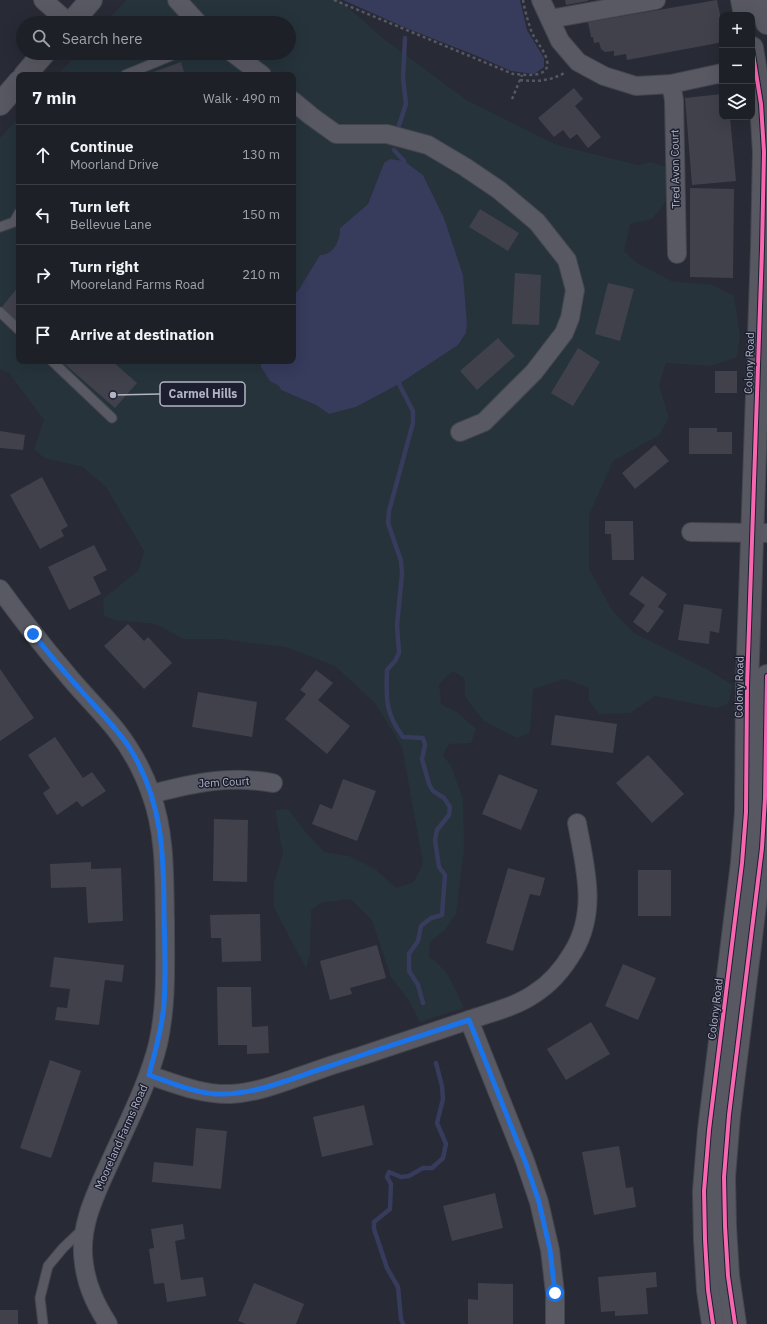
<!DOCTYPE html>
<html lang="en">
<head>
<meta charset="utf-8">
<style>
  body { margin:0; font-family:"IBM Plex Sans",sans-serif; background:#2b2d34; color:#f1f3f6 }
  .controls { position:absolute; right:12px; top:12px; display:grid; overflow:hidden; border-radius:8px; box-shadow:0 4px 16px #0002 }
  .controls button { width:36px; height:36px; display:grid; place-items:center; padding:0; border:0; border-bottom:1px solid #3c3e45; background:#1e2028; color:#f1f3f6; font:20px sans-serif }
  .stop { position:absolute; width:12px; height:12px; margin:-9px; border:3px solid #1a73e8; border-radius:50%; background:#fff }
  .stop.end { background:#1a73e8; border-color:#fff; box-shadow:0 1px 4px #0008 }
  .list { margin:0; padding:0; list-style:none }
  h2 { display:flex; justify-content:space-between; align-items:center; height:52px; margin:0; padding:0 16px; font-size:17px }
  h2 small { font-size:13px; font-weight:400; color:#a1a3a8 }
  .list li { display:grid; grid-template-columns:26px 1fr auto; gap:12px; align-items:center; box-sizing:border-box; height:60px; padding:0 16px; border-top:1px solid #3c3e45 }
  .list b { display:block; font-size:15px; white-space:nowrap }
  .list p { margin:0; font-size:13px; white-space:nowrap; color:#a1a3a8 }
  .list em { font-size:13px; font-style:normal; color:#a1a3a8 }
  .icon { flex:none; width:22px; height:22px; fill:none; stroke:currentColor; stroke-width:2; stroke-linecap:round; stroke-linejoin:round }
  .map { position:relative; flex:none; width:767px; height:1324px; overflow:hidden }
  .search { position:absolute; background:#1e2028; box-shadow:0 4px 16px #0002; left:16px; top:16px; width:280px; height:44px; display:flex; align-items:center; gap:10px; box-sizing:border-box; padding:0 14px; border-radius:22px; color:#a1a3a8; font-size:15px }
  .panel { position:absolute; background:#1e2028; box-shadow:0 4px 16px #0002; left:16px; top:72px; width:280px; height:292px; border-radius:8px }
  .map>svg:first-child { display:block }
  .green { fill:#26333b }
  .water { fill:#373b5c }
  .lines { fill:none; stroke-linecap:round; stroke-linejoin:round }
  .stream { stroke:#373b5c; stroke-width:4.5 }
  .building { fill:#40414b }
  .service-casing { stroke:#44464e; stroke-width:11 }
  .minor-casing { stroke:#44464e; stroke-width:20 }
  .secondary-casing { stroke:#44464e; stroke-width:24 }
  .path { stroke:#565860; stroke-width:2.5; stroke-dasharray:3 3; stroke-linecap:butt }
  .service { stroke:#585963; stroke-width:9 }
  .minor { stroke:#585963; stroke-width:18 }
  .secondary { stroke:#575861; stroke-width:22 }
  .cycleway-casing { stroke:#1c1f2f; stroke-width:6 }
  .cycleway { stroke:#f766af; stroke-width:4 }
  .route { stroke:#1a73e8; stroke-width:5 }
  .labels { text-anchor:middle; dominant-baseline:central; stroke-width:3; stroke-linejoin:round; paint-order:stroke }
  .street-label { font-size:11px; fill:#b2b4c6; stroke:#1c1f2f }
  .leader { fill:none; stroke:#b2b4c6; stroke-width:1.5 }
  .callout-dot { fill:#b2b4c6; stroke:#1c1f2f; stroke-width:1.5 }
  .callout { fill:#1c1f2f; stroke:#b2b4c6; stroke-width:1.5 }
  .callout-label { font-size:12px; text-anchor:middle; font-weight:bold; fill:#b2b4c6 }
</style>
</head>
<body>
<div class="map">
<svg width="767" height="1324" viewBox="0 0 767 1324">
  <rect width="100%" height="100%" fill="#282a35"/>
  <path class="green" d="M126,0h214l44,39 84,62 89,44 81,20 13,-3 14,5 2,33 -15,19 -22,5 -6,27 13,12 34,18 41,4 22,11 6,40 -3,21 -26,9 -45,-3 -7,23 10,32 -10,17 -46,26 -24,54v54l23,41 22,23 76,38 23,14 -5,19 -12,4 -61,-12 -25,17 -31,1 -10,-13v-13l-24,-9 -32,10 -3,43 -13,6 -33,-17 -19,-24v-18l-12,-8 -14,13 2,20 17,9 18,16 -5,14 -22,1 -6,11 8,11 12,33 1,50 -8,65 -11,16 -15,12 -1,15c19,11 26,32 35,51l-44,14 -10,-20 -19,-25 -19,-57 -21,-21 -30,4 -10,7 -1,43 -4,15 -32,-60v-25l9,-30 -8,-43 13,-1 17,22 19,21 25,4 26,13 21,19 18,-6 9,-19 -21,-116 -27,-44 -40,-37 -49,-19 -64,-8h-38l-29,-15 -41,-4 -10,-4 -1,-17 36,-29 5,-19 -38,-64 -23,-20 -39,-9 -10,-9 10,-29 -35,-47 -9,-4v-231l19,-21v244h242v6l9,13 9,6 2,4 35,15 13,9 27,-7 43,-23 59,-39 8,-12 1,-10 -4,-48 -19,-57 -21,-43 -19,-14 -20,2 -16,41 -28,24c0,12 -6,27 -20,27l-22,36 -5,4v-220h-236l21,-22h211v-30h-184z"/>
  <g class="water">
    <path d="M343,0h177l7,30 17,28v9l-10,7 -23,-3 -34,-15 -71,-28z"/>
    <path d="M390,159l14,2 19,14 21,43 19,57 4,48 -1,10 -8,12 -59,39 -43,23 -27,7 -13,-9 -35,-15 -2,-4 -9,-5 -9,-14v-6h32v-66l5,-4 22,-36c14,0 20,-15 20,-27l28,-24 16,-41z"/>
  </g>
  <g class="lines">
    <g class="stream">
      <path d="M399,125l7,-21 -3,-26 2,-40"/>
      <path d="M394,150l10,11v5"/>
      <path d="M399,379v5l14,27v12l-24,88 -1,12 13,38 1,13 -5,51 2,28 -4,8 -8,9c-1,28 -2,43 16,67l20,1 2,7 -3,14 7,25 4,7 11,7 6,9 -1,8 -12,15 -2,10 4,27 6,8 -3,40 -11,3 -10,8 -3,15 -9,13v17l9,14 5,18"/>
      <path d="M403,1324l-2,-5 -3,-32 -11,-19 -13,-39v-7l16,-13 1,-25 -4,-7 2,-5 12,5 8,-1 14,-8h9l11,-10 3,-14 -9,-21 6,-24 -1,-13 -6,-23"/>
    </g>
  </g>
  <g class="building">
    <path d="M565,0h23v1l-22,4z"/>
    <path d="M717,0l5,24v14l-4,5 -91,17 -1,-6 -12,2v-5l-9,1 -4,-3 -2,-7 -5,1 -1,-6h-2l-3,-15z"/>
    <path d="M181,62l4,13h-40z"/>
    <path d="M574,88l9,11 -8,7 26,31 -13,11 -11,-14 -7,5 -7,-9 -9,7 -16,-19z"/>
    <path d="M722,94v23h8l6,64 -44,4 -7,-87z"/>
    <path d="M690,188l44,1 -1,89 -43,-1z"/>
    <path d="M480,209l39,24 -11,18 -39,-24z"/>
    <path d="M515,273l26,2 -2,50 -27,-1z"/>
    <path d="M608,283l26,6 -14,52 -25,-7z"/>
    <path d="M19,286v39l-19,-16z"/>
    <path d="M498,338l17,18 -38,34 -17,-19z"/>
    <path d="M578,348l22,14 -27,44 -22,-13z"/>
    <path d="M61,361h51l25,22 -22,25z"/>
    <rect x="715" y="371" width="22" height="22"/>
    <path d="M689,428h28v4h15v22h-43z"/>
    <path d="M0,431l25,4 -2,15 -23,-2z"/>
    <path d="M655,445l14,16 -34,28 -13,-16z"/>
    <path d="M42,477l26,49 -7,4 3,6 -24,13 -30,-54z"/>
    <path d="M605,521h28l1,39h-22l-1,-26h-6z"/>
    <path d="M94,545l13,25 -14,7 8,17 -32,16 -21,-43z"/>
    <path d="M642,576l25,18 -9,13 6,4 -16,22 -15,-11 12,-17 -16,-11z"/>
    <path d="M684,604l38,5 -3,24 -9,-2 -1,13 -31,-4z"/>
    <path d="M128,624l16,17 4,-4 24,26 -28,26 -40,-43z"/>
    <path d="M0,669l34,49 -34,23z"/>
    <path d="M316,670l17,13 -15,17 32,26 -23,28 -42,-35 21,-25 -6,-4z"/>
    <path d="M198,692l59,10 -5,35 -60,-10z"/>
    <path d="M555,715l62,9 -4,29 -62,-8z"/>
    <path d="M55,737l28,41 9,-6 14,19 -24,16 -5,-6 -20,14 -14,-22 7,-5 -22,-33z"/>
    <path d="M648,755l36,39 -32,29 -36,-40z"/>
    <path d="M499,774l39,16 -17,40 -39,-16z"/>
    <path d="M343,779l33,12 -19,50 -45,-17 8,-20 12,5z"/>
    <path d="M214,819l34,1 -1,62 -34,-1z"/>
    <path d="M91,862v7l30,-1 2,53 -35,2 -2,-36 -35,1 -1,-24z"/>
    <path d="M508,868l37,10 -5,18 -10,-2 -17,57 -27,-8z"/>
    <rect x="638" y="870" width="33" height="46"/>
    <path d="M260,914l1,47 -39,1 -1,-24h-10l-1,-23z"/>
    <path d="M377,945l9,33 -36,10 2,6 -22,6 -10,-39z"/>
    <path d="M54,957l70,8 -2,17 -17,-2 -6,45 -44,-5 2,-13 10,1 3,-19 -20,-2z"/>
    <path d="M623,964l33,14 -18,42 -33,-14z"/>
    <path d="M217,987h34l1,40 16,-1 1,27 -22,1v-9h-29z"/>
    <path d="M591,1022l19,32 -44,26 -19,-31z"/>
    <path d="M50,1060l31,11 -30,87 -31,-10z"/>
    <path d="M364,1105l9,40 -51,12 -9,-40z"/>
    <path d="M196,1128l31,3 -6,58 -69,-7 2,-20 39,4z"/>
    <path d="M619,1146l7,42 7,-1 3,20 -42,8 -12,-63z"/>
    <path d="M495,1193l8,35 -51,13 -9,-35z"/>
    <path d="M183,1224l2,15 -10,2 6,39 22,-3 3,19 -39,6 -3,-19 -10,1 -5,-35 5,-1 -3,-19z"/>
    <path d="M656,1272l1,15 -11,1 2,26 -33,2v-5l-14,1 -3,-35z"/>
    <path d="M254,1283l50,21 -8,20h-50l-8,-3z"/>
    <path d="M478,1283l35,1v40h-45v-25l10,1z"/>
    <rect x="0" y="1310" width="18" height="14"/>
  </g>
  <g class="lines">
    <defs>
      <g id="service">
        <path d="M125,75l53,-22"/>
        <path d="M0,227l14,-5 5,-9"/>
        <path d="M0,312l19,18"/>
        <path d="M52,361l60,57"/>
        <path d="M43,1324l-3,-26 8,-32 15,-18 20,-19"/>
      </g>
      <g id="minor">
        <path d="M43,0l26,23"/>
        <path d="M177,0l21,23"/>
        <path d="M541,0l19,41 18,21 26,14 32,10 35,-2 51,-11"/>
        <path d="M550,19l106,-19"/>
        <path d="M233,53l29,22"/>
        <path d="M671,84l3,16 3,154"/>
        <path d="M293,101l18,15 25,18h51l41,11 37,22 34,23 38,32 30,38 8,30 -5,28 -6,15 -30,39 -50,50 -24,10"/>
        <path d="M691,532l76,1"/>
        <path d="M0,589c21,29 42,56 65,83 16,20 35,38 51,58 15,19 27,41 35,64 15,41 13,85 14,128 0,41 2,82 -7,122 -10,40 -30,78 -47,116 -15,33 -33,67 -27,104 3,23 12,41 24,60"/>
        <path d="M151,794c43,-11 77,-19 122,-11"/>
        <path d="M469,1020l56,141 14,41 11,48 5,43v31"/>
        <path d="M149,1075c27,9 53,20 82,19 24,-1 47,-10 70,-18 19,-7 40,-14 60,-20 39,-13 78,-26 117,-39 19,-6 40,-12 56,-23 16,-10 29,-25 39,-42 25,-41 12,-85 4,-129"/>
      </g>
      <g id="secondary">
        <path d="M742,0l3,15"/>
        <path d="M762,0l5,23"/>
        <path d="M71,23l20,-23"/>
        <path d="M25,75l19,-22"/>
        <path d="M0,104l19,-22"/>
        <path d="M713,1324l-5,-34 -3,-50 -1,-49 5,-61 33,-267 4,-51 1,-126 15,-437 2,-97 -3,-48 -9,-56"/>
        <path d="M735,1324l-7,-48 -3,-50 -1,-49 5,-62 33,-267 3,-50 2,-122"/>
      </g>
    </defs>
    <use href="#service" class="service-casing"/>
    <use href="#minor" class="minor-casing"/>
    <use href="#secondary" class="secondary-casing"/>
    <g class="path">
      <path d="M334,0l179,74c13,1 41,5 33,-17 -3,-8 -10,-16 -14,-24 -4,-11 -7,-22 -9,-33"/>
      <path d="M520,80c17,2 31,1 46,-8"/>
      <path d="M512,99l10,-24"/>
    </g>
    <use href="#service" class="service"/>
    <use href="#minor" class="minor"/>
    <use href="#secondary" class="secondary"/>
    <defs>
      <g id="cycleway">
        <path d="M713,1324l-5,-34 -3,-50 -1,-49 5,-61 33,-267 4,-51 1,-126 15,-437 2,-97 -3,-48 -9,-56"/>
        <path d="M735,1324l-7,-48 -3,-50 -1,-49 5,-62 33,-267 3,-50 2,-122"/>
      </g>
    </defs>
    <use href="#cycleway" class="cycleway-casing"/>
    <use href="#cycleway" class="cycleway"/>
  </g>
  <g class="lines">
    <path class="route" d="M33,634c15,18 29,36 45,53 17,20 36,38 51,60 34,54 35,108 35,169 1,30 2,59 0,88 -2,25 -9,48 -15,71 20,7 46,18 67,19 41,1 76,-16 114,-28 46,-16 93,-31 139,-46l56,141 14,41 11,48 5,43"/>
  </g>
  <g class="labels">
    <g class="street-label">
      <text transform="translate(675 169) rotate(-91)">Tred Avon Court</text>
      <text transform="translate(749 363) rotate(-88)">Colony Road</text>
      <text transform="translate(739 687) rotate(-89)">Colony Road</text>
      <text transform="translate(224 782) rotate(-3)">Jem Court</text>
      <text transform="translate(715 1009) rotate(-83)">Colony Road</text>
      <text transform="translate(121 1137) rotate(-66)">Mooreland Farms Road</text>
    </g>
  </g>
  <path class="leader" d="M113 395L160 394"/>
  <circle class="callout-dot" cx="113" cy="395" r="4"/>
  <rect class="callout" x="160" y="382" width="85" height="24" rx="4"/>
  <g class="callout-label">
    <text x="203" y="398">Carmel Hills</text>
  </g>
</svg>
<div class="controls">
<button>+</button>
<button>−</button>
<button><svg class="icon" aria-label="layers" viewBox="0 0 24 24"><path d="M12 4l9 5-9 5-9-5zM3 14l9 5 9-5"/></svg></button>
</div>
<div class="stop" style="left:555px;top:1293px"></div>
<div class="stop end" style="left:33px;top:634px"></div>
<div class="search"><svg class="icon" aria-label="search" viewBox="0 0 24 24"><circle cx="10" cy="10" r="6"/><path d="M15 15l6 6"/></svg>Search here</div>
<section class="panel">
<h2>7 min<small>Walk · 490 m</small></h2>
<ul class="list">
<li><svg class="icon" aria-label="ahead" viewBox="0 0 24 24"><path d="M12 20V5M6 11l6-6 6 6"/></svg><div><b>Continue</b><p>Moorland Drive</p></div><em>130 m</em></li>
<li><svg class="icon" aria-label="left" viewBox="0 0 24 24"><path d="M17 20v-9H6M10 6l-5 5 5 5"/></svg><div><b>Turn left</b><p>Bellevue Lane</p></div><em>150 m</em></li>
<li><svg class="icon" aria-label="right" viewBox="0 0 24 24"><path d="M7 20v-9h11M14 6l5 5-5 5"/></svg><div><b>Turn right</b><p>Mooreland Farms Road</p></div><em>210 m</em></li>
<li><svg class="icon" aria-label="arrive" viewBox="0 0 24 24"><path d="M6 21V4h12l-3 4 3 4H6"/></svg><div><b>Arrive at destination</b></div></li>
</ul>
</section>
</div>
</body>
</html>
